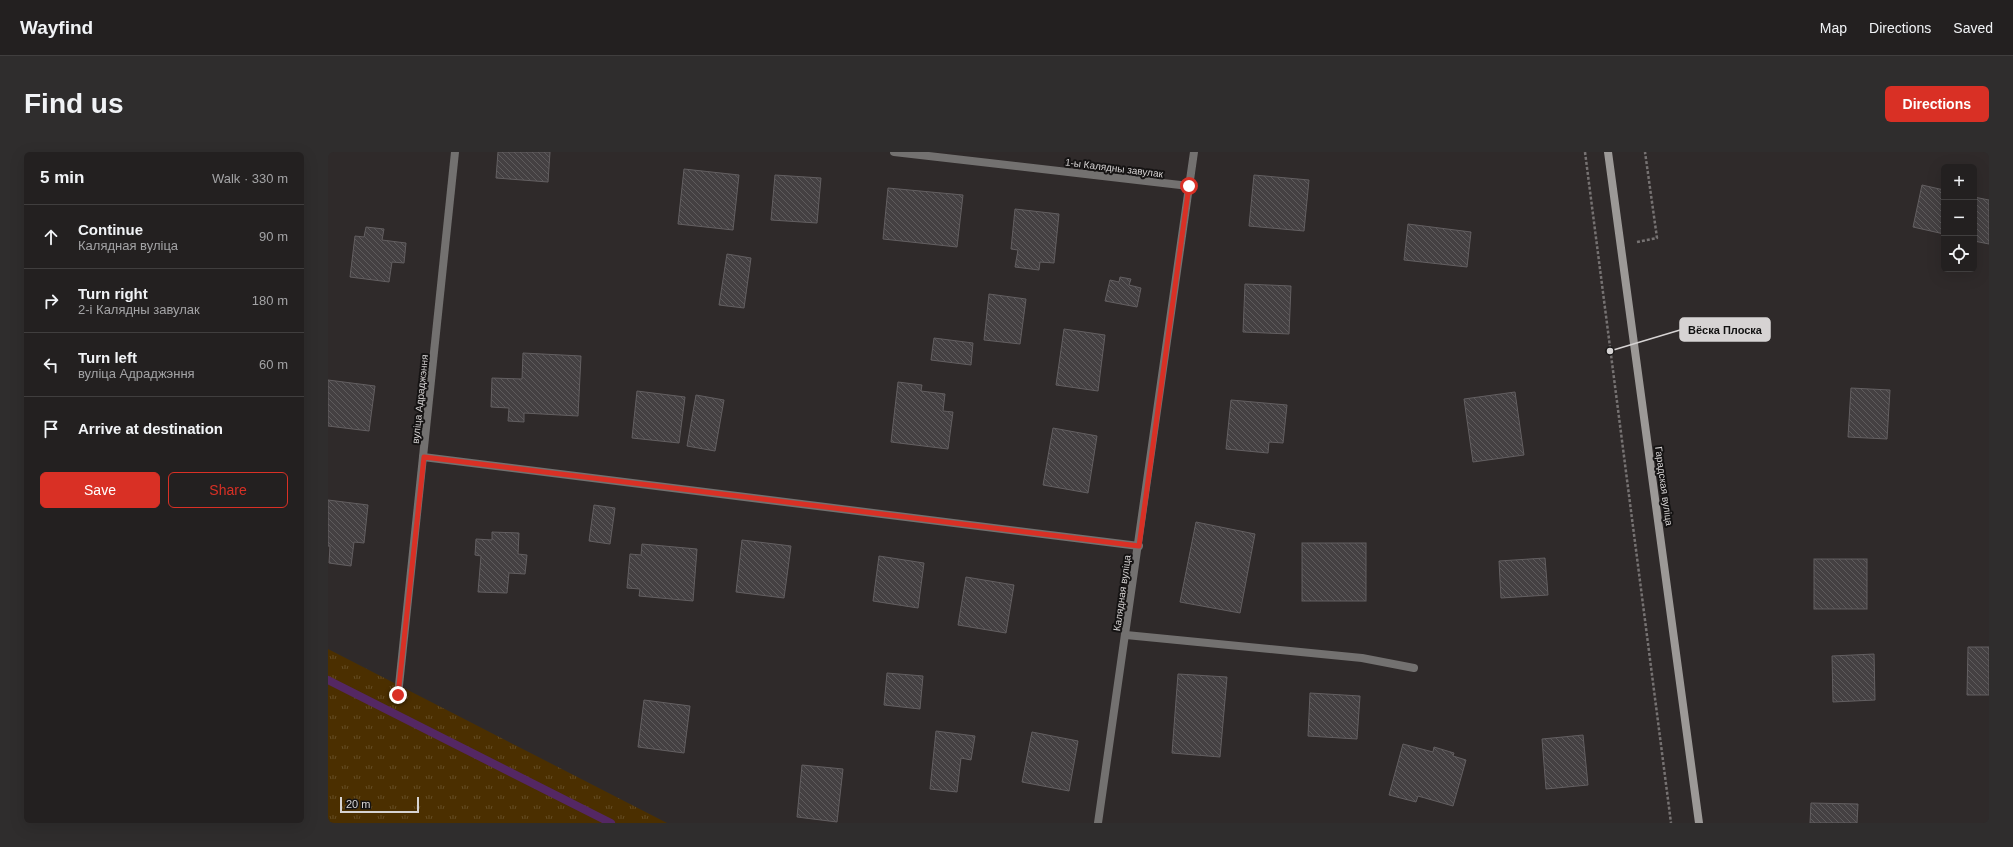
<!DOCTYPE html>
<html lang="en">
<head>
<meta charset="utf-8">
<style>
  body { margin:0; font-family:Arial,sans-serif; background:#2f2d2d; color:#f1f3f6 }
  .controls { position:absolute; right:12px; top:12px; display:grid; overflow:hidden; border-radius:6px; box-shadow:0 4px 16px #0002 }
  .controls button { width:36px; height:36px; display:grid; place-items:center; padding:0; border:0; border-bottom:1px solid #403e3e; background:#232020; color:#f1f3f6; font:20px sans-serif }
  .scale { position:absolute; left:12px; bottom:10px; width:79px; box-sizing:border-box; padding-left:4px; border:2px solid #d6d3d3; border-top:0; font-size:11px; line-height:14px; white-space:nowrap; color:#d6d3d3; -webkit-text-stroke:3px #151313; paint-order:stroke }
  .stop { position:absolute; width:12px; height:12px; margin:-9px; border:3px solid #d93025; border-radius:50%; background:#fff }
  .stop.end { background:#d93025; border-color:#fff; box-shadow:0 1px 4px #0008 }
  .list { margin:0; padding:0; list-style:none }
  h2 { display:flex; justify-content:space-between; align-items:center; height:52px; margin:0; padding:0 16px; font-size:17px }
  h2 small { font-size:13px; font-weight:400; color:#a3a3a5 }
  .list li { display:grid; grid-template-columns:26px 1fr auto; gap:12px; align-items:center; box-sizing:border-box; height:64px; padding:0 16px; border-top:1px solid #403e3e }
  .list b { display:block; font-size:15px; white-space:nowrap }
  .list p { margin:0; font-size:13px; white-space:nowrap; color:#a3a3a5 }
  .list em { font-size:13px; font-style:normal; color:#a3a3a5 }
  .actions { display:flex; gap:8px; padding:12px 16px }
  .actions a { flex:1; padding:9px 0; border:1px solid #d93025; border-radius:6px; text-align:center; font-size:14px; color:#d93025 }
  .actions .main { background:#d93025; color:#fff }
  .icon { flex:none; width:22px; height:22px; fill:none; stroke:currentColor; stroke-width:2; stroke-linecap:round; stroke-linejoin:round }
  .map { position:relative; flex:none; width:1661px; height:671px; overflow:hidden; border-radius:6px }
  header { display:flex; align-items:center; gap:24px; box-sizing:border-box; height:56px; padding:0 20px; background:#232020; border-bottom:1px solid #403e3e }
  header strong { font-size:19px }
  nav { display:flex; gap:22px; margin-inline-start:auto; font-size:14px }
  .intro { display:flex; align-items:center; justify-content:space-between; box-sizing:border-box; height:96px; padding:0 24px }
  h1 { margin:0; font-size:28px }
  .button { padding:10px 18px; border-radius:6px; background:#d93025; color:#fff; font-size:14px; font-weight:700 }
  main { display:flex; gap:24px; padding:0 24px }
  aside { flex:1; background:#232020; border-radius:6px; box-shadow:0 4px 16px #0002 }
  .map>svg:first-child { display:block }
  .grass { fill:url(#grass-tufts) }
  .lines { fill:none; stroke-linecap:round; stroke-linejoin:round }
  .stream { stroke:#542763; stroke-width:8 }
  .building { fill:url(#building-back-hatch); stroke:#635f61 }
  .path { stroke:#767272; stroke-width:2.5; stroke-dasharray:3 2; stroke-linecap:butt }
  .lane { stroke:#737170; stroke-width:8 }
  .street { stroke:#737170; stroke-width:8 }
  .secondary { stroke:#9c9997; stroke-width:8 }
  .route { stroke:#d93025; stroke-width:5 }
  .labels { text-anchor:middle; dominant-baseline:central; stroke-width:4; stroke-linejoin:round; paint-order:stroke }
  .street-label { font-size:10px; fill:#d6d3d3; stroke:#151313 }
  .leader { fill:none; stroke:#d6d3d3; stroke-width:1.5 }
  .callout-dot { fill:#d6d3d3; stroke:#151313; stroke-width:1.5 }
  .callout { fill:#d6d3d3; stroke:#d6d3d3; stroke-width:1.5 }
  .callout-label { font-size:11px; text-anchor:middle; font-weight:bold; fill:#111 }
</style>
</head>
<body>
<header>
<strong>Wayfind</strong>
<nav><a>Map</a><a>Directions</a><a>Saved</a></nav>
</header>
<div class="intro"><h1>Find us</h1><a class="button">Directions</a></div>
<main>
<aside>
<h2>5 min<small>Walk · 330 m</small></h2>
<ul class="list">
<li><svg class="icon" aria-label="ahead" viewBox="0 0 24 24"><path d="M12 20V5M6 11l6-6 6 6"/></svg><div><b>Continue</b><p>Калядная вуліца</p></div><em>90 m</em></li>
<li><svg class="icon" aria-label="right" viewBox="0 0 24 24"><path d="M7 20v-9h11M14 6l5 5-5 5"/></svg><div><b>Turn right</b><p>2-і Калядны завулак</p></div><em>180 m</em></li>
<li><svg class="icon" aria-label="left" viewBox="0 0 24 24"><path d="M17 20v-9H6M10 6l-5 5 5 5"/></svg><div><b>Turn left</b><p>вуліца Адраджэння</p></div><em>60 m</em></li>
<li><svg class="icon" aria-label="arrive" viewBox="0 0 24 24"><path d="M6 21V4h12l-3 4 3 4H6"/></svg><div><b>Arrive at destination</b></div></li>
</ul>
<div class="actions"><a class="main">Save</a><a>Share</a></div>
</aside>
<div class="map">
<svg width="1661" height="671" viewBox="0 0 1661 671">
  <defs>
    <pattern id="grass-tufts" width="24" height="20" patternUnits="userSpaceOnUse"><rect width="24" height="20" fill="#4b2f00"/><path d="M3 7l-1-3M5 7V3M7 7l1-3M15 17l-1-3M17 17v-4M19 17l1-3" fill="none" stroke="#644c24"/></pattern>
    <pattern id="building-back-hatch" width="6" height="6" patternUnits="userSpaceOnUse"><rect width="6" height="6" fill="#444042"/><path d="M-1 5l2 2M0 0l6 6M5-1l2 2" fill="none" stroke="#5e5b5c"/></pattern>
  </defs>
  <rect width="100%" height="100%" fill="#2f2a2a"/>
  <path class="grass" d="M0,497l339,174h-339z"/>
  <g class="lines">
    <path class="stream" d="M0,528l283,143"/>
  </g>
  <g class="building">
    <path d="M170,0h52l-2,30 -52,-4z"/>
    <path d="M356,17l55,6 -6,55 -55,-6z"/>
    <path d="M447,23l46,3 -4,45 -46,-3z"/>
    <path d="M926,23l55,5 -5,51 -55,-5z"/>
    <path d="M1594,33l22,5v44l-31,-7z"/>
    <path d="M560,36l75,7 -6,52 -74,-8z"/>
    <path d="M1646,45l15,3v44l-15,-3z"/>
    <path d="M687,57l44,5 -5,49 -14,-1 -1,8 -24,-3 3,-17 -7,-1z"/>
    <path d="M1080,72l63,8 -4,35 -63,-7z"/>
    <path d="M38,75l18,2 -2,11 24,3 -2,20 -12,-1 -3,20 -39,-5 5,-41 9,1z"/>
    <path d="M399,102l24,4 -7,50 -25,-3z"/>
    <path d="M792,125l11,2 -2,6 12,3 -4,19 -32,-6 5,-21 9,2z"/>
    <path d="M917,132l46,2 -2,48 -46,-2z"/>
    <path d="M661,142l37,5 -6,45 -36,-4z"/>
    <path d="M736,177l41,6 -7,56 -42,-6z"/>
    <path d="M606,186l39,5 -2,22 -40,-5z"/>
    <path d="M195,201l58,3 -3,60 -54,-3v9l-16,-1 1,-13 -18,-1 1,-29 30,1z"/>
    <path d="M0,228l47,6 -6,45 -41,-5z"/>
    <path d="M570,230l24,3 -1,6 24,3 -2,17 10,1 -5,37 -57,-7z"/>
    <path d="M1523,236l39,2 -3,49 -39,-2z"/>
    <path d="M309,239l48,6 -6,46 -47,-5z"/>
    <path d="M1187,240l9,63 -51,7 -9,-63z"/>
    <path d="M368,243l28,5 -9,51 -28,-5z"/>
    <path d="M903,248l56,5 -4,38 -14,-1 -1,11 -42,-4z"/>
    <path d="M725,276l44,8 -9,57 -45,-8z"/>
    <path d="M0,348l40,5 -4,38 -10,-1 -3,24 -22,-3 1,-17h-2z"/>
    <path d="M266,353l21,3 -5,36 -21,-3z"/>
    <path d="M868,370l59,12 -15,79 -60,-11z"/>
    <path d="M164,380l27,1 -1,21 9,1 -2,19 -16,-1 -2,20 -29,-1 3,-36 -6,-1 1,-16 16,1z"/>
    <path d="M414,388l49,6 -7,52 -48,-6z"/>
    <rect x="974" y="391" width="64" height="58"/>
    <path d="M314,392l55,5 -4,52 -54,-5 1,-7 -13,-1 3,-34 11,1z"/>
    <path d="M551,404l45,7 -6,45 -45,-7z"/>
    <path d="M1217,406l3,37 -47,3 -2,-37z"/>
    <rect x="1486" y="407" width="53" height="50"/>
    <path d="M638,425l48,8 -8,48 -48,-8z"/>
    <path d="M1640,495h21v48h-22z"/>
    <path d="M1546,502l1,46 -42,2 -1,-46z"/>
    <path d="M559,521l36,3 -3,33 -36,-4z"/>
    <path d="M850,522l49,3 -7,80 -48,-4z"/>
    <path d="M982,541l50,3 -3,43 -49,-3z"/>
    <path d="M316,548l46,6 -6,47 -46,-6z"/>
    <path d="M608,579l39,5 -4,24 -10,-2 -4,34 -27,-3z"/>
    <path d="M704,580l46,9 -9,50 -47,-9z"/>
    <path d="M1255,583l5,50 -42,4 -4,-50z"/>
    <path d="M1075,592l30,8 1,-5 20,6 -1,3 13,4 -13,46 -35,-10 -2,6 -27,-7z"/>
    <path d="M474,613l41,4 -6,53 -40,-5z"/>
    <path d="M1483,651l47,1 -1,19h-47z"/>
  </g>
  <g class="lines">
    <g class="path">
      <path d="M1257,0l86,671"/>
      <path d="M1309,90l20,-4 -12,-86"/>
    </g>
    <path class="lane" d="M798,483l236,23 52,10"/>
    <g class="street">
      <path d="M566,0l295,34"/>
      <path d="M95,305l716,89"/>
      <path d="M70,543l57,-543"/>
      <path d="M770,671l96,-671"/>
    </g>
    <path class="secondary" d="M1280,0l91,671"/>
  </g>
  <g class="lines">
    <path class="route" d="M70,543l26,-238 715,89 50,-360"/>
  </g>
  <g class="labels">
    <g class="street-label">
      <text transform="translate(786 16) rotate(7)">1-ы Калядны завулак</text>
      <text transform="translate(92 247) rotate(-84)">вуліца Адраджэння</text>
      <text transform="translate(1336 334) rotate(82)">Гарадская вуліца</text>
      <text transform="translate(794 441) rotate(-82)">Калядная вуліца</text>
    </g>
  </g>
  <path class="leader" d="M1282 199L1352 178"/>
  <circle class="callout-dot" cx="1282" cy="199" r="4"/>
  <rect class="callout" x="1352" y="166" width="90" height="23" rx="4"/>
  <g class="callout-label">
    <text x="1397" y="182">Вёска Плоска</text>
  </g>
</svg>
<div class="controls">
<button>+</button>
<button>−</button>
<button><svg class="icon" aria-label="locate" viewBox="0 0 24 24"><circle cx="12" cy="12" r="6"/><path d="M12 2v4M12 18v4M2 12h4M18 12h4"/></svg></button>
</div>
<div class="scale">20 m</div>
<div class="stop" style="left:861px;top:34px"></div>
<div class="stop end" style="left:70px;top:543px"></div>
</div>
</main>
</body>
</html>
